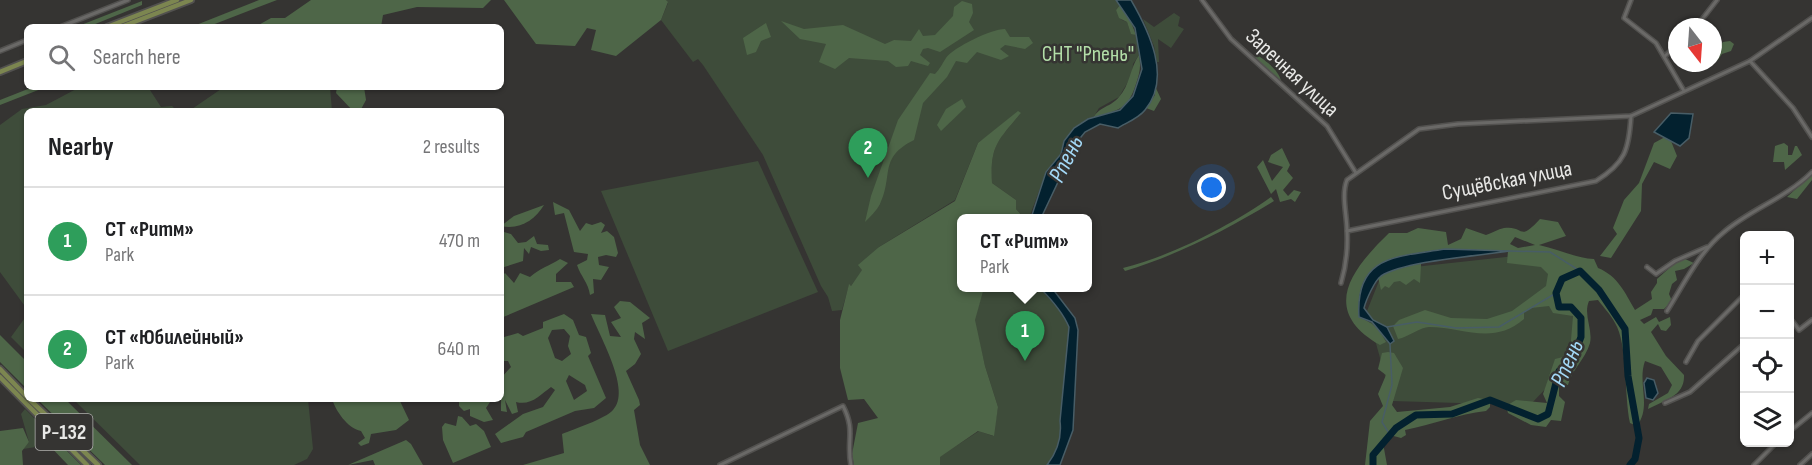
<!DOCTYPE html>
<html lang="en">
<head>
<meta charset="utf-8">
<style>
  body { margin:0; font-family:"Sofia Sans Condensed",sans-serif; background:#f2f2f2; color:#202124 }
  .controls { position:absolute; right:18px; bottom:18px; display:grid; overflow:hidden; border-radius:9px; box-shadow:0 2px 4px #0004 }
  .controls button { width:54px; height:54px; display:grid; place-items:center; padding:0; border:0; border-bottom:2px solid #e0e0e0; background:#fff; color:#202124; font:30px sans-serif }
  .compass { position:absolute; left:1668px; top:18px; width:54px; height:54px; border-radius:50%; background:#fff; box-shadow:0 2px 4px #0004; rotate:163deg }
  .you { position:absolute; left:1212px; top:188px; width:21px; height:21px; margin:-15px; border:4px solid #fff; border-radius:50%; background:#1a73e8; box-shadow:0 0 0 9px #1a73e833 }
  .badge { display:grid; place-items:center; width:39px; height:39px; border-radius:50%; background:#5a6386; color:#fff; font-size:20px; font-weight:700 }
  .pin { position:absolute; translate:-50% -50px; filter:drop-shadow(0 2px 3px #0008) }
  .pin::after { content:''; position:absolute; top:32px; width:21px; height:18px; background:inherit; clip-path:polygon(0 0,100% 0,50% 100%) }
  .popup { position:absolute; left:957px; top:214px; width:135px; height:78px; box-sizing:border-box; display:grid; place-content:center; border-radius:9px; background:#fff; filter:drop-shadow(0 2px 4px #0005); font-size:20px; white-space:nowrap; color:#757577 }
  .popup b { font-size:22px; color:#202124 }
  .popup::after { content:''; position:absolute; left:50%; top:100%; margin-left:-12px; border:12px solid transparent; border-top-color:#fff }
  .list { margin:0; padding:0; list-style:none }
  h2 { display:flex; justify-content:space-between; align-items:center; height:78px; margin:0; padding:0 24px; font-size:26px }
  h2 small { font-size:20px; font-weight:400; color:#757577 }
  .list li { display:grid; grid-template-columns:39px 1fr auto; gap:18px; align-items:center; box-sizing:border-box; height:108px; padding:0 24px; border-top:2px solid #e0e0e0 }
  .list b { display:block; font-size:22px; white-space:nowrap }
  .list p { margin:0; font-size:20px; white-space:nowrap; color:#757577 }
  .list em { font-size:20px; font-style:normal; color:#757577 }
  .icon { flex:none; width:33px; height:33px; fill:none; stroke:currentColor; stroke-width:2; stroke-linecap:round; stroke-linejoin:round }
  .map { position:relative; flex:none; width:1812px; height:465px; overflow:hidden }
  .search { position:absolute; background:#fff; box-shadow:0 2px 4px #0004; left:24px; top:24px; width:480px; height:66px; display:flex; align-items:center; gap:15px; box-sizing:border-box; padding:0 21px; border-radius:9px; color:#757577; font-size:22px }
  .panel { position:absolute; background:#fff; box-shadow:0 2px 4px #0004; left:24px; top:108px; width:480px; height:294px; border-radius:9px }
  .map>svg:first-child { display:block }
  .green { fill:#3e4c3a }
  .forest { fill:#4e6648; fill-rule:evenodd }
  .water { fill:#03212f; stroke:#485d66; stroke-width:1.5 }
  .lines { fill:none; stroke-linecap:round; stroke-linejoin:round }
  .stream { stroke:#485d66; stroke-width:1.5 }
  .river { stroke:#03212f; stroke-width:7 }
  .minor-casing { stroke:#52514f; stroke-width:6 }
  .trunk-casing { stroke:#52514f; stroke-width:8 }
  .minor { stroke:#6a6967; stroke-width:3 }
  .trunk { stroke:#7c8650; stroke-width:4.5 }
  .labels { text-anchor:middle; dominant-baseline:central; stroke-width:5; stroke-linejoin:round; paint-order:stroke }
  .shield { fill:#353432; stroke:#b2b2b0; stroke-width:1.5 }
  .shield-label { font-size:21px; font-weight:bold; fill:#e8e8e6 }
  .park-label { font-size:22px; fill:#b3dea8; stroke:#353432 }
  .street-label { font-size:22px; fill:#e8e8e6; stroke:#353432 }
  .water-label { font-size:24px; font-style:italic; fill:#a3d8f6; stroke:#353432 }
</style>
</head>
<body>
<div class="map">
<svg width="1812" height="465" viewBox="0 0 1812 465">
  <rect width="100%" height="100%" fill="#353432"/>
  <g class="green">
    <path d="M666,0h450l4,5 -4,5 6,10 5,2 4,11 5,2 3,20 -6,9 -1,11 -13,22 -20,11 -6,10 -29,23 -3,13 -15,18 -17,46h-5l-8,-9v-9l-24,-17c-2,-37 5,-42 29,-70l-43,30 -23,57 -76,47 -28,39 -2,-1 -7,25 -10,1 -4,-14 -7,-11 -58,-131 -60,-90 -5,-6 -5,3 -32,-42 7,-17z"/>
    <path d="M1174,13l6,4 -2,9 6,3 -13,19 -13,-9 1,23h-2l-3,-16 -11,-27 11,8z"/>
    <path d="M80,87h68l13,20 11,-1 5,5h-150v198l-27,-37v-147l22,-16 24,-4z"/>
    <path d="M224,87h106l2,24h-143z"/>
    <path d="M758,161l60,131 -150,59 -67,-160z"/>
    <path d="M1515,256l45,13 18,16 -4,74 -44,46 -138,-4 -25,-90 12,-30 26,-13z"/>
    <path d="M984,288h56l25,29 4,10 -9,94c2,16 -3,31 -13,44h-107l-1,-8 40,-26 14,5 5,-29 -13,-41 -11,-46z"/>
    <path d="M27,315v38l-16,-16z"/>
    <path d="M73,399h235l5,50 -6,10 -13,6h-154z"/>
    <path d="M25,409l25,25 -8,12 -19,3 6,-7 -8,-28z"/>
  </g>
  <g class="forest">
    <path d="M259,0h18l-70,27h-16z"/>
    <path d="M311,0h180l-8,8 -66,-1 -34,8 -2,12h-126l16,-9h14z"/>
    <path d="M504,0h162l2,2 -7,18 -45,36 -25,-6 5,-20 -9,-2 -12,18 -39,-2z"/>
    <path d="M142,1v4l-54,22h-12z"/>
    <path d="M962,1l10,3 1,9 -4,9 5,8 -34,22 -12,-4 -5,1 -3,6 10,8 -2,3 -17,-5 -3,5 -12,1 -8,-6 -39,-3 -14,11 -16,-7 7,-18 -26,-5 -19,-18 23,8 39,-4 42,19 9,-4 17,1 8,-12 4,7 12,-1 18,-19 1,-9z"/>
    <path d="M1120,5l9,12 7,18 -5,-1 -4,-12 -8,-4 -3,-8z"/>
    <path d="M766,23l5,14 -10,4 -5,11 -9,3 -4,-17z"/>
    <path d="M1005,29l5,8h19l4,6 -8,6 -20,-4 -5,4 9,7 -8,4 -24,-8 -10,11 -11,-2 -9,16 -24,26 -9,37c-36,18 -20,35 -34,64 -3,6 -10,13 -15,18l6,-26 27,-76 32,-47 5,1c5,-5 7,-10 11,-16 8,-11 45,-29 59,-29z"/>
    <path d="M1730,41l4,3 -3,7 -9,3 -5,7 -4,-2v-5l10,-12z"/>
    <path d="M1254,53c10,6 25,17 27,28l-25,-22z"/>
    <path d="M1139,55c2,12 1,17 -3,29 -8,26 -18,26 -43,34 7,-12 18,-11 26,-21 11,-12 11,-29 20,-42z"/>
    <path d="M1155,86l6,13 -7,12 -8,-3 9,-13z"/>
    <path d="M33,87h13l-46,18v-5z"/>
    <path d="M337,87h27l2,13 -6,11h-7l-17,-18z"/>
    <path d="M962,99l4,8 -25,24 -4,-6 9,-16z"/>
    <path d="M1018,111l3,2c-23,28 -31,32 -29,70l24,17v9l8,9h-62v70h22l-9,32 10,46 13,41 -4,29 -16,-5 -38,26v8h-86l-2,-11 6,-31 20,-5 -14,-19 -16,1 -8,-32v-48l9,-36 2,2 11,-16 -4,-5 21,-18 76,-46 23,-58z"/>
    <path d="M1665,137l6,4 6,15 -7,13 -16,-7 -12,22 -1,27 -30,47 -11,-2 17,-22 -4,-6 11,-28 15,-17 15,-40z"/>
    <path d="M1784,143l4,3v9h4l3,-9h2l5,9 -17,15 -1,-8h-11l2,-16z"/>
    <path d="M1282,148l8,17 -3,6 6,7 -10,12 5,6 6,-6 7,2 -6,10 -4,-3 -11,3 -4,-13 -5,5 -14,-27 6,-7 9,21 11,-14 -15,-5 3,-7z"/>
    <path d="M1812,174v6l-15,19 -10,-2z"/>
    <path d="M1271,197l3,4c-48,29 -96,54 -149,70l-2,-3c46,-11 109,-43 148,-71z"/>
    <path d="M553,202l16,8 11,21 6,-8 6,2 9,-3 4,3 -4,8 6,-2 7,6 4,16 -2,4 -10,-2 -8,2 1,8 10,2 -8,13 -8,-1 1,14 -4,2c-2,-13 -9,-18 -13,-30l10,-5 1,-6 -14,-2 -10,-39 -9,2z"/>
    <path d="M544,205c-9,15 -24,25 -43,21l13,-10z"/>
    <path d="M1540,219l18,3 8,14 -27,9c19,4 36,13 55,14l4,9c20,8 27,25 37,42l17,-11 -1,-7 6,-9v-4l18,-16 10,-4 9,4 -10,6 -9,2 2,9 -5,4 -3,10 3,7 -8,8h-11l-2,6 -11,5 4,4 12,-7 3,5 11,-5 1,8 -5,6 -5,-1 -3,-6 -7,8 15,24 18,19c1,21 -19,25 -36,34l1,-5 19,-11 4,-8 -11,-18 -16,-6c-8,22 7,45 -8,65l-7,-3c-6,-27 -2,-79 -15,-100 -4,-8 -11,-15 -17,-23l-9,1c-6,14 4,28 1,42 -5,17 -18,26 -22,42l-9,1v10l6,6 -4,19 -10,-1 -5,7 -15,-2 -23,-12 -2,-7 10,-6 31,3 -4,-9 12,-35 12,-3 3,-4 3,-36 -20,-3 -4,-7 -18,2 -7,4v7c-31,27 -61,8 -95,8 -8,0 -21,10 -31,12l-5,-13 6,-6 26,-10 26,8 36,1 25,-8 34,-25 2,-12 -7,-7 -34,-4 1,-12 -63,-2 -78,27 -8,41c14,6 20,11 27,25l-6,3c-61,-35 -28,-76 9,-112h18l11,-5 28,4 2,13 13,-6 5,-11 20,7c6,-2 12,-6 18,-7 21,-3 14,15 36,-9zM1515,237l20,8 -17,3 -8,-4z"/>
    <path d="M504,232l7,2 7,9 8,-1 8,-6 3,8 11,1 1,5 -8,1 -10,-4 -2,7 -5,-6 -1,13 -22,7v-29z"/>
    <path d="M560,259l8,4 -12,11v8h15l3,5 -73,31v-41l4,-4 9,10 6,-10 10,4c10,-9 19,-11 30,-18z"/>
    <path d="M1421,264l-1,19 -6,-4 -8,6 -6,-4 -6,1 -5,6 -4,-2 -4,4 -3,-13 25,-12z"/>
    <path d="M620,301l10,1 20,16 -8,5 3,16 -10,-7 -1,7 7,15 -6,10 -9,7 13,29 1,5 -6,5 6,35 10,20h-127l41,-12 -2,-19c12,-5 43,-15 51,-24 19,-19 -13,-73 -22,-96l14,1 5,21 11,1 -10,-15 10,-4 -7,-11z"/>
    <path d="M564,314l9,6 6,15 7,2 5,16 -3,3 18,42 -12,10 -19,3 -49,21 -3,5 -22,6 -6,-9 28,-20 20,-7 12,-17 -4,-3c-11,8 -20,19 -35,15l2,10 -6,2 -7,-14 2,12 -6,-1v-33l10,-11 -3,-6h-4l-3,6v-29l17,-5 5,3 20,-8v-6zM564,329l6,7 -2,10 3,8 -9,7 -7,-3 -7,-20 4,-8zM569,375l16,10 2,6 -13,9 -8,-19z"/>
    <path d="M0,335l27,27v27l-27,-27z"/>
    <path d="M1388,352l6,1 9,15 -11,37 5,7 53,-5 28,-9 12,2v7l-4,4c-28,3 -54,14 -81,19l1,5 -5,3 -11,-3 -7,8 4,22h-22l5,-44 13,-15 -5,-12 8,-19 -8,-6 4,-16z"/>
    <path d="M37,399h28l67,66h-27z"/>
    <path d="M332,399h67l10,21 -13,10 -25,4 -2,9 -8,3 -3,-3 7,-5 -4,-7c-14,-3 -25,-20 -29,-32z"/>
    <path d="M470,399h22l-6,9 7,12 -9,2 -14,-6v-7l-6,2 -5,-5v-6l9,2z"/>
    <path d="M458,416l4,1 8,9 6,-2 8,7 7,16 -38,16 -10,-23 -1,-13 3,-4 11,3z"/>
    <path d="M23,428l6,14 -7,9 1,14h-23v-34z"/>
    <path d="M48,436l6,2 27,27h-13l-22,-23z"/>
    <path d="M406,440l5,4 12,21h-48l-2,-5 -25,5z"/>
  </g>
  <g class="water">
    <path d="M1116,0h15c18,31 41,78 14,110 -6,8 -19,13 -27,18l-18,-4 -15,8 -8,10 -36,76h-10l15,-46 15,-18 3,-13 10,-13 14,-9 32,-9 13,-14 9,-27 -7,-41z"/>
    <path d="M1671,113l22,1 -4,24 -9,8 -26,-14z"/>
    <path d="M1445,249l64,2c-32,5 -104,10 -128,25 -6,4 -15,24 -17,32l9,12 14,7 7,14 -4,3 -18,-22 -13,-5c-4,-63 39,-60 86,-68z"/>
    <path d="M1040,288h12l23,30 3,12 -5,100 -13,35h-13c10,-13 15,-28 13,-44l9,-94c-6,-14 -18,-28 -29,-39z"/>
    <path d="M1647,378l7,2 4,13 -5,7 -7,-2 -2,-15z"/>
  </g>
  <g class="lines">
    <g class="stream">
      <path d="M1509,251l41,1 30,19"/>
      <path d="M1387,327l30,-5 39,6 43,-1 57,-34"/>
      <path d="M1390,435l-8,-13 10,-37 -2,-41"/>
    </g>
    <path class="river" d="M1373,465v-10l23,-27 20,-13 36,-1 38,-14 48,19 10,-5 11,-43 10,-4 12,-30v-19l-10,-11h-12l-3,-14 6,-14 18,-8 19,19 26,39 3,47 11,62 -4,21 -5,6"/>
    <defs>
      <g id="minor">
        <path d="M1202,0l29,39 96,87 29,47"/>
        <path d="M1631,0l-7,18 32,25 28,48"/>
        <path d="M60,27l68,-27"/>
        <path d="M1696,27l21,-27"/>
        <path d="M0,51l27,-11"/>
        <path d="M1665,56l12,-11"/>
        <path d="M1750,61l43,47 19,29"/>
        <path d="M1347,231l249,-50c29,-18 33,-31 35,-65"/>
        <path d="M1647,267l9,7 19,-13 32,-14"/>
        <path d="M1341,283c5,-17 7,-34 6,-52 0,-16 -6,-36 0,-51l72,-51 39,-5 173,-8 119,-55 62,-43"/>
        <path d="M1667,311c17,-27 32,-59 57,-79 27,-23 62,-34 88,-60"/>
        <path d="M1790,318l9,12 13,-10"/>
        <path d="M1686,362l12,-21 46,-46"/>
        <path d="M1665,403l25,-11 54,-48"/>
        <path d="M1790,431l22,-18"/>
        <path d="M720,465l123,-59c13,25 3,35 8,59"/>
        <path d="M1754,465l23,-23"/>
        <path d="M1800,465l12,-11"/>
      </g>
      <g id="trunk">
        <path d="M107,27l70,-27"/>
        <path d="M121,27l70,-27"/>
        <path d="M0,72l27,-11"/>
        <path d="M0,369l27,28"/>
        <path d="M0,377l87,88"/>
        <path d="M29,399l69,66"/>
      </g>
    </defs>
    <use href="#minor" class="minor-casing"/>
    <use href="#trunk" class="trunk-casing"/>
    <use href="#minor" class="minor"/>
    <use href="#trunk" class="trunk"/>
  </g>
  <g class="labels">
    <rect class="shield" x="35.5" y="414" width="57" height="36" rx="4.5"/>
    <g class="shield-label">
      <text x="64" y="432">Р-132</text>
    </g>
    <g class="park-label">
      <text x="1088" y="54">СНТ "Рпень"</text>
    </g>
    <g class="street-label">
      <text transform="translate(1292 73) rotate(43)">Заречная улица</text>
      <text transform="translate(1507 181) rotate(-11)">Сущёвская улица</text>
    </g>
    <g class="water-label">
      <text transform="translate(1066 159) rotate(-63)">Рпень</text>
      <text transform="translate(1567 363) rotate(-66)">Рпень</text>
    </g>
  </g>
</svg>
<div class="controls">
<button>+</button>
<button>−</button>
<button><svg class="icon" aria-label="locate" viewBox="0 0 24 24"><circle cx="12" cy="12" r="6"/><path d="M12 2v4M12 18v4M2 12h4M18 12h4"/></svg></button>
<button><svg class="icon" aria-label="layers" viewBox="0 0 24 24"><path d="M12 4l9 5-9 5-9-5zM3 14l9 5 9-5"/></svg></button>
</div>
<svg class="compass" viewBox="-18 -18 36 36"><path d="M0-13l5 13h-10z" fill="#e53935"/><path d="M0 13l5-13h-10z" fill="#757577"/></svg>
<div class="you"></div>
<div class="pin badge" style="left:1025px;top:361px;background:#2e9e5b">1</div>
<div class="popup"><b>СТ «Ритм»</b>Park</div>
<div class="pin badge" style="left:868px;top:178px;background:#2e9e5b">2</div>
<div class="search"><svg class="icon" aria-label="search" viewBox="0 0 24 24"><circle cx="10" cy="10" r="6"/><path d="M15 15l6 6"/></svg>Search here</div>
<section class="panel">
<h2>Nearby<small>2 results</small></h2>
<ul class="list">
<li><span class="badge" style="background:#2e9e5b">1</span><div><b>СТ «Ритм»</b><p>Park</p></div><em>470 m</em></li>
<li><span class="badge" style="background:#2e9e5b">2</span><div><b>СТ «Юбилейный»</b><p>Park</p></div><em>640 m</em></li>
</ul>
</section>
</div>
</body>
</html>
